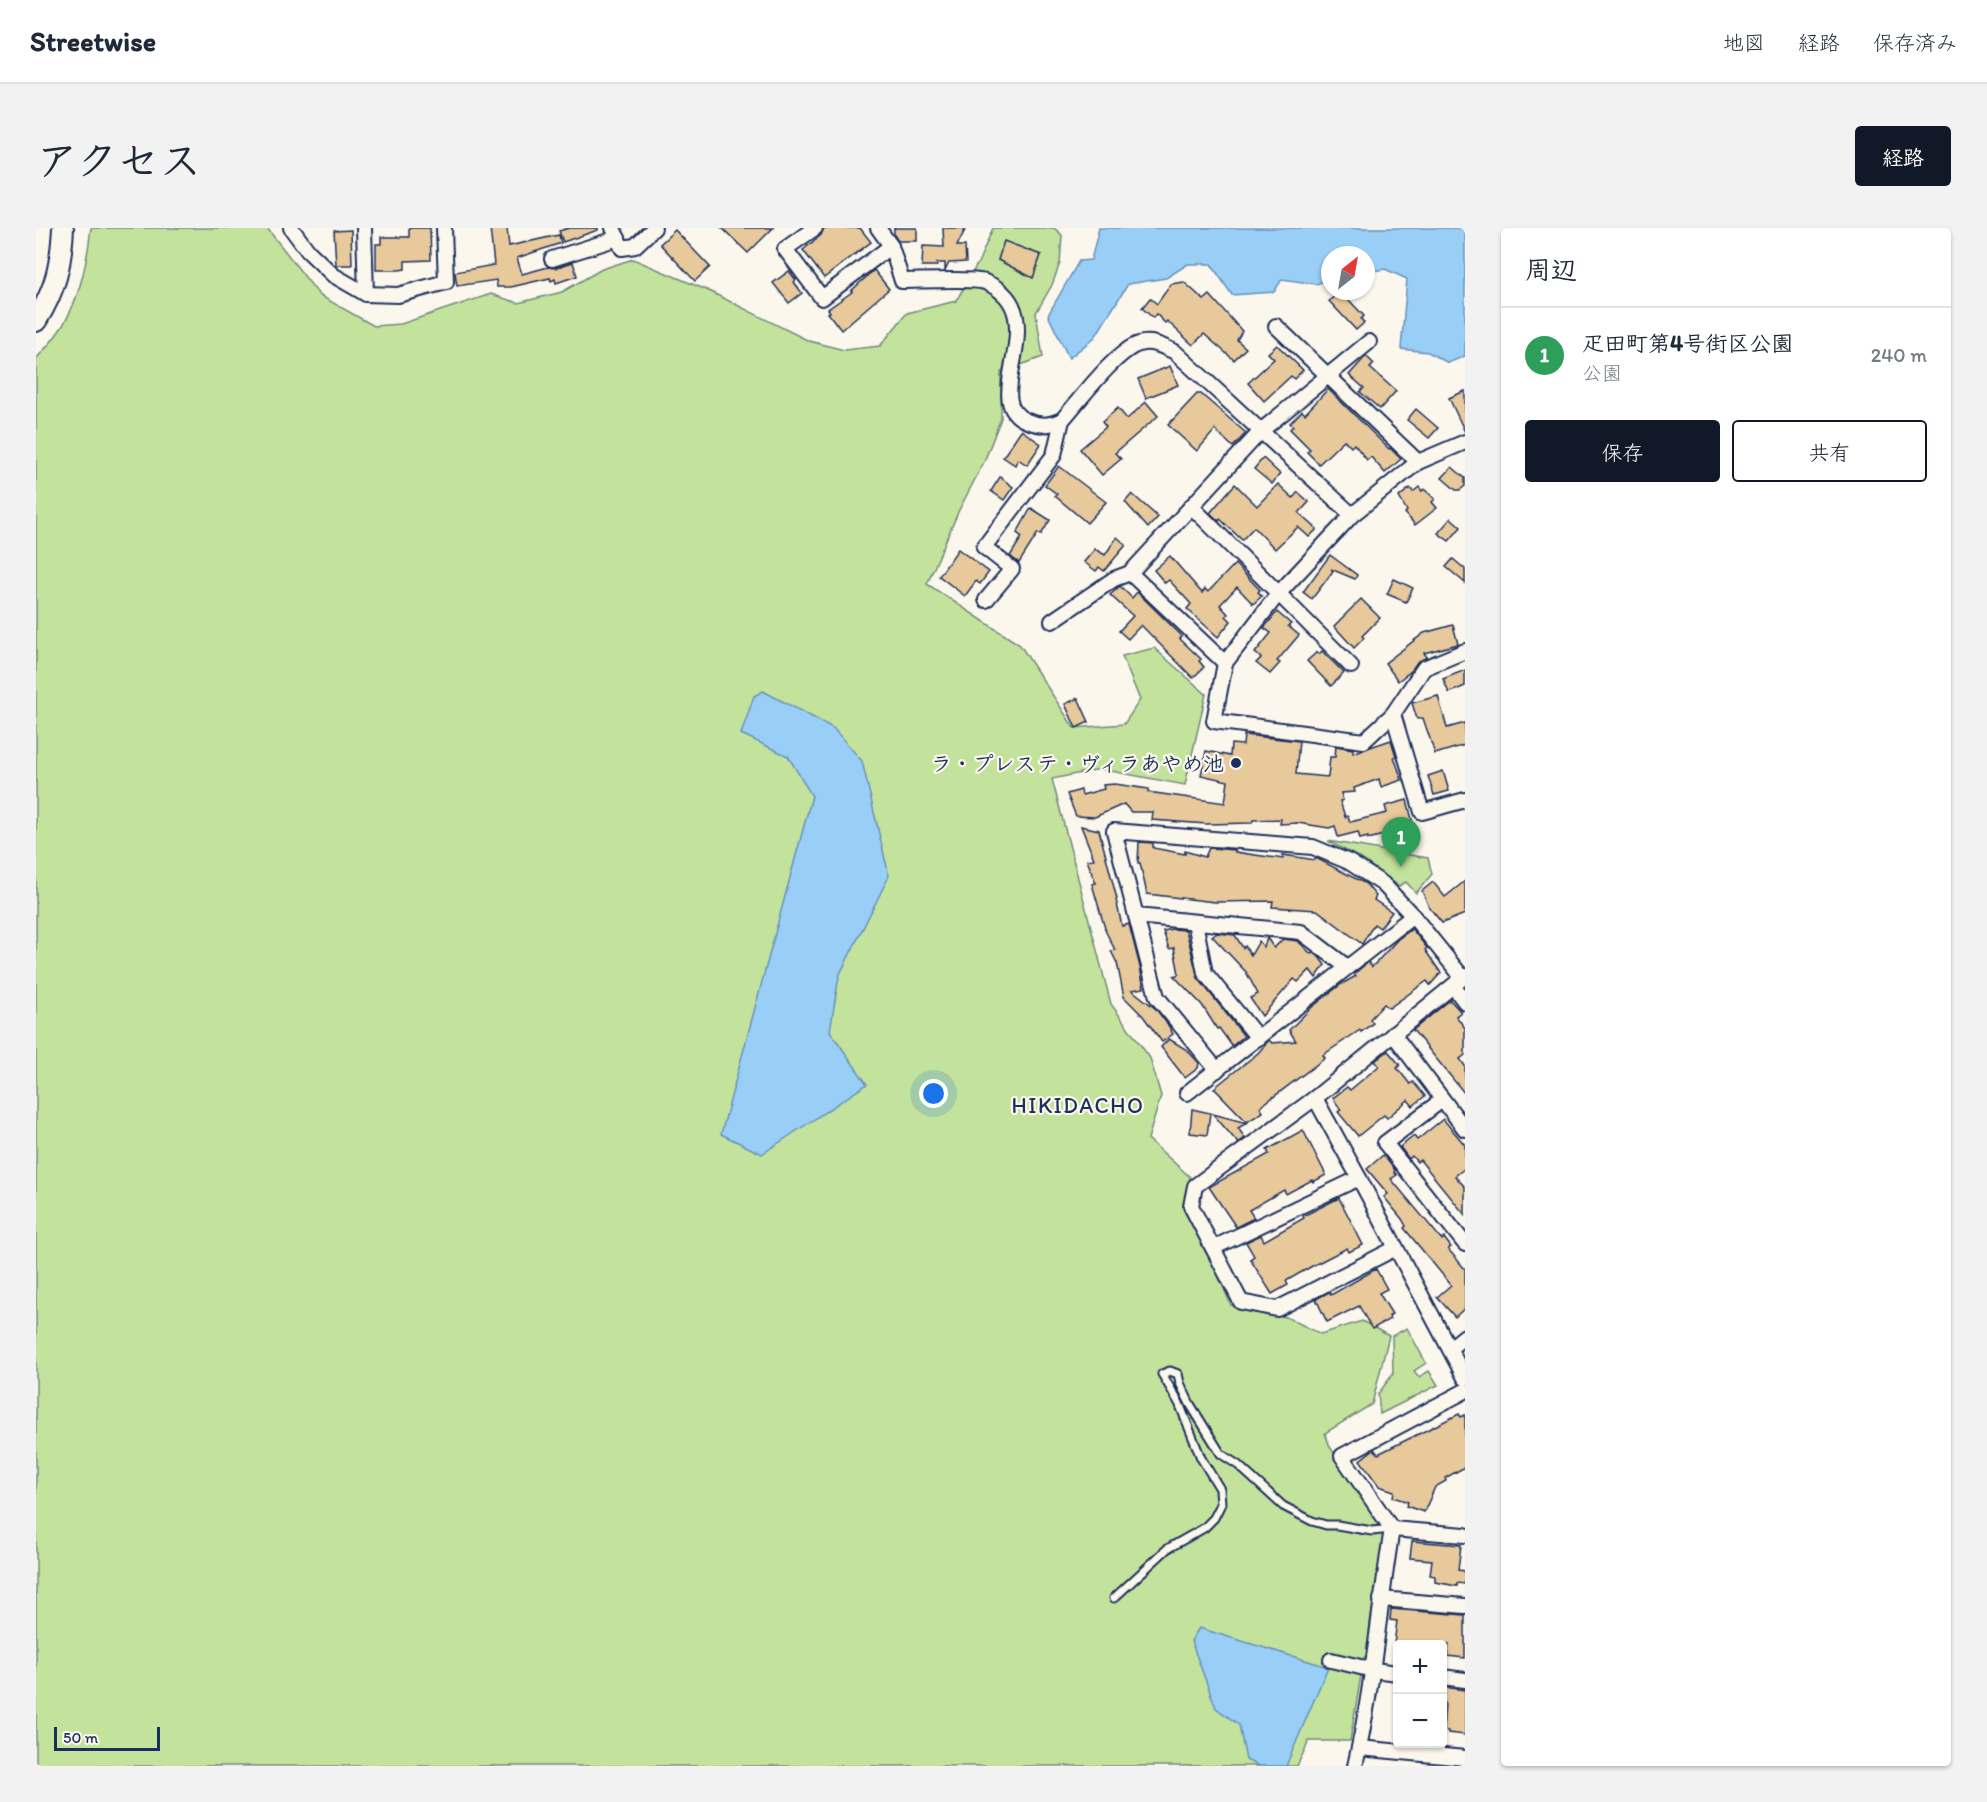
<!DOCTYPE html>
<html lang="ja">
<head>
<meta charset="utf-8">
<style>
  body { margin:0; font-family:Itim,"Klee One",sans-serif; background:#f2f2f3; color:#1f2937 }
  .controls { position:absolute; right:18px; bottom:18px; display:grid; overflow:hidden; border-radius:6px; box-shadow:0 2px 4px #0004 }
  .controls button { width:54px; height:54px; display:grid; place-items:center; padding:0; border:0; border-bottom:2px solid #e0e1e3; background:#fff; color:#1f2937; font:30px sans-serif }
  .compass { position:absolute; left:1285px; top:18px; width:54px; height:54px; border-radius:50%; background:#fff; box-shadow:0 2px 4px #0004; rotate:31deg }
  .scale { position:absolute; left:18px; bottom:15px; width:106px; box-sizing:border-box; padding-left:6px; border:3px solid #1b2f5e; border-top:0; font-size:16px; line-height:21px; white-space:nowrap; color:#1b2f5e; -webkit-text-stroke:4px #fbf7ec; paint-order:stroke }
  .you { position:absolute; left:898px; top:866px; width:21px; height:21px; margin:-15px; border:4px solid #fff; border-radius:50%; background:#1a73e8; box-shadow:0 0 0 9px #1a73e833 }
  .badge { display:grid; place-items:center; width:39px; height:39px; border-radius:50%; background:#111827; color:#fff; font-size:20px; font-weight:700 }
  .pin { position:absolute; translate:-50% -50px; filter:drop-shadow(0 2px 3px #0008) }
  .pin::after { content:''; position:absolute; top:32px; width:21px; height:18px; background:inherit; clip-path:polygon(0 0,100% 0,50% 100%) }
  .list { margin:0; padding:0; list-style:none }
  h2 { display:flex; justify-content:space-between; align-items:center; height:78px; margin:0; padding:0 24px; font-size:26px }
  h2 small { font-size:20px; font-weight:400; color:#747a83 }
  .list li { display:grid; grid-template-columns:39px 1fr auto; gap:18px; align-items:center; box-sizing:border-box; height:96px; padding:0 24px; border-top:2px solid #e0e1e3 }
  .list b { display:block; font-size:22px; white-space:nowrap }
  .list p { margin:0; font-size:20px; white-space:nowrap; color:#747a83 }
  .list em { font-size:20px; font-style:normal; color:#747a83 }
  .actions { display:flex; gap:12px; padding:18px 24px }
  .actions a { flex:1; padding:14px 0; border:2px solid #111827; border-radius:6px; text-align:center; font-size:21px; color:#111827 }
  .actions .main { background:#111827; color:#fff }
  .map { position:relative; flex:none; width:1429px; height:1538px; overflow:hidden; border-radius:6px }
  header { display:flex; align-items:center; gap:36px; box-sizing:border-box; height:84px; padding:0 30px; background:#fff; border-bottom:2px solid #e0e1e3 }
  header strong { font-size:28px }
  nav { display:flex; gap:33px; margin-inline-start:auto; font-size:21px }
  .intro { display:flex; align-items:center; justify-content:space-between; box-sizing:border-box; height:144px; padding:0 36px }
  h1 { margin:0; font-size:42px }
  .button { padding:15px 27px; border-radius:6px; background:#111827; color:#fff; font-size:21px; font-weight:700 }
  main { display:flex; gap:36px; padding:0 36px }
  aside { flex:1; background:#fff; border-radius:6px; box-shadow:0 2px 4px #0004 }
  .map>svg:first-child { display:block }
  .green { fill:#c3e39c; stroke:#6f897d; stroke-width:1.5; fill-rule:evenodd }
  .water { fill:#99cff7; stroke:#678fba; stroke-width:1.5 }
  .building { fill:#e8c99b; stroke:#1b2f5e; stroke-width:1.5 }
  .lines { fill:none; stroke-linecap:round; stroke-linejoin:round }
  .lane-casing { stroke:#1b2f5e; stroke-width:11 }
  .street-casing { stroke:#1b2f5e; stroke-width:18 }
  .secondary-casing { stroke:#1b2f5e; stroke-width:24 }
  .lane { stroke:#fbf7ec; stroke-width:7 }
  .street { stroke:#fbf7ec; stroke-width:14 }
  .secondary { stroke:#fbf7ec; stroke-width:20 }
  .poi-dot { fill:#1b2f5e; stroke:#fbf7ec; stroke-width:2 }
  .labels { text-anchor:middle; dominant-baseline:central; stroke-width:4.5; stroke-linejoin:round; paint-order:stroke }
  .poi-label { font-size:21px; font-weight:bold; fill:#1b2f5e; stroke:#fbf7ec; text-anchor:end }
  .neighbourhood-label { font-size:22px; letter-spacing:1.5px; fill:#1b2f5e; stroke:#fbf7ec }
</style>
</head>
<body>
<header>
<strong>Streetwise</strong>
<nav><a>地図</a><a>経路</a><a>保存済み</a></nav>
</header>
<div class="intro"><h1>アクセス</h1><a class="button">経路</a></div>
<main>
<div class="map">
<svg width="1429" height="1538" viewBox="0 0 1429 1538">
  <rect width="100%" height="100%" fill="#fbf7ec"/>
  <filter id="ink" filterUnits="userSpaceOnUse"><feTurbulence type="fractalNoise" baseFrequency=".0167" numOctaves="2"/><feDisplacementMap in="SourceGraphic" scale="12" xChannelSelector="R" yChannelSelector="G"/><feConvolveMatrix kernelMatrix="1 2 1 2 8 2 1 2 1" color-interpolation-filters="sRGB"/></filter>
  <g filter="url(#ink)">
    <g class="green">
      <path d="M55,0h176l52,67 55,31 27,-2 90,-30 27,9 44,-11 40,-23 31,-10 76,32 100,50 35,9 36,-4 27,-33 49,-12 22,-38 15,-35h61l8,7 -2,28 -8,22 -16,28 7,44 -42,15v46l-17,44 -25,48 -32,74 93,61 54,83 50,-4 16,-24 -18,-44 32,-8 52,46 -21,91 -85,-16 -48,10 59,225 39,54 11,38 -13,43 42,38 -4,35 25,47 20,46 55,12 35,17 41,-13 27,15 -17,68 -47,29 5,14 56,83 -16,93 -3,34h-3l-14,84h-41l-12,25h-1261v-1407c7,-8 15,-16 21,-25 22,-29 30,-70 34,-106zM968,14l37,13 -8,23 -35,-18z"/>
      <path d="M1292,613l100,17 4,16 -16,19 -10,-11 -7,4 -36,-26z"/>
      <path d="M1371,1100l19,35 -12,8 5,6 10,-6 9,14 -58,29 -2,-20 15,-20 -1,-38z"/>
    </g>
    <g class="water">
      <path d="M1063,0h366v128l-17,7 -20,-11 -27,-3 6,-70 -22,-10 -19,3v-17h-36v24l-14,5 -34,-5 -8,13 -42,3 -21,-31h-23l-22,14 -38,6 -33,53 -26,21 -21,-43 31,-54 12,-1z"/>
      <path d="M727,463l70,37 29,33 27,115 -50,100 -9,55 37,53 -105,70 -41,-20 91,-338 -24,-40 -47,-22 13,-38z"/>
      <path d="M1163,1400l129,39 -42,99h-27l-13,-6 -7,-35 -23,-17 -25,-67z"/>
    </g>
    <g class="building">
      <path d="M373,0h21l1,32 -26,1v8l-6,1h-23v-26h5v-7h28z"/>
      <path d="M454,0h17l2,18 50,-11 2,8 -44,15 5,16 26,-7 7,1 18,-6 4,14 -21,7 -1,-4 -4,2 -1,-3 -39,9h-14l-1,-7 -39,6 -2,-14 39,-7z"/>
      <path d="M533,0h29v2l-35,12 -4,-11z"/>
      <path d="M686,0h51l-25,25z"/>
      <path d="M788,0h36l11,14 -47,36 -21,-28 18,-15z"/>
      <path d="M858,0h23v13h-19l-4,-6z"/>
      <path d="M907,0h23l-9,18h8l1,16 -17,1 -4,8v-8h-8v3h-15l1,-20 21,1z"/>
      <path d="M315,2l1,35h-16l-2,-34z"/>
      <path d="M639,2l35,37 -15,14 -35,-37z"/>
      <path d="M968,13l37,14 -8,23 -35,-18z"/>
      <path d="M838,42l15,19 -48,41 -13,-17 2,-1 -2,-3 24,-17 -1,-1z"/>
      <path d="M753,43l7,9 -2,2 8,11 -13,10 -16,-20z"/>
      <path d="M1148,54l20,18 6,-5 32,36 -5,9 9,8 -12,12 -30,-26 -11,11 -26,-24 -2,2 -9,-9 -3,4 -11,-10 8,-10 7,6 14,-20z"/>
      <path d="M1304,63h16l-8,8 16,17 -3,3 3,4 -8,7 -27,-29z"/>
      <path d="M1241,117l26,25 -9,9 -3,-3 -27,25 -16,-18 26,-24 -6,-6z"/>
      <path d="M1330,128l8,8 -4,4 26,23 -16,18 -20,-17 4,-4 -15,-13z"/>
      <path d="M1134,138l8,19 -32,13 -8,-19z"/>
      <path d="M1292,161l61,60 1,-1 11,11 -16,14 -14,-16 -4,3 -13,-16 -3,3 -7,-7 -25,24 -12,-12 3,-3 -20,-20 3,-3 -3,-3 12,-12 3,3z"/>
      <path d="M1429,163v41l-16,-34z"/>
      <path d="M1161,166h4l45,39 -13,14 -18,-17 -18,21 -29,-26z"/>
      <path d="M1110,174l12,14 -43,37 6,6 -19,16 -22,-26 26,-22 -4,-5 16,-14 9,11z"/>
      <path d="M1380,181l22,19 -9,10 -22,-18z"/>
      <path d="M985,202l20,14 -14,21 -9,-6 -3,6 -12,-8z"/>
      <path d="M1227,230l17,16 -8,10 -18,-15z"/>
      <path d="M1023,238l47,36 -19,21 -32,-27 2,-2 -12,-9z"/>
      <path d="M1416,239l13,11v8l-5,4h-4l-14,-12z"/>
      <path d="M964,249l13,10 -9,13 -13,-9z"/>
      <path d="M1199,256l22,22 21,-22 15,14 5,-6 11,10 -10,11 18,16 -8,8 -11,-10 -23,22 -21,-22 -12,13 -22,-21 -1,2 -9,-8z"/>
      <path d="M1383,259l3,4 2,-2 11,10 -3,3 5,6 -22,17 -10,-12 2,-2 -8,-14 11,-9 3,4z"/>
      <path d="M1096,266l26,23 -10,11 -23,-26z"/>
      <path d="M995,280l19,12 -9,15 -3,-2 -19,30 -9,-7 12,-19 -5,-4z"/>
      <path d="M1415,290l10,9 -12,14 -11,-8z"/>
      <path d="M1081,309l9,8 -22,26 -5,-4 -3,4 -12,-9 11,-13 10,6z"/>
      <path d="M922,321l31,23 -9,12 -4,-3 -11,15 -26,-20z"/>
      <path d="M1294,327l27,20 -2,4 -24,-10 2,2 -21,28 -9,-7z"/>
      <path d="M1134,328l32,37 3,-4 3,3 27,-28 25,26 -2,2 4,4 -9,8 -16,-17 -17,18 8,9 -2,2 5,5 -13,16 -31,-28 4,-5 -22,-24 -4,3 -11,-13z"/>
      <path d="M1417,331l12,10v14l-19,-16z"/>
      <path d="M1358,351l19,9 -7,14 -19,-8z"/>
      <path d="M1084,358l12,12 5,-6 45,44 -2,3 21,20 -2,2 5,6 -11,11 -52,-53 -13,14 -9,-8 14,-15 -23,-21z"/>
      <path d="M1325,371l19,19 -18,18 2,2 -10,10 -20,-22z"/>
      <path d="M1241,384l14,12 -3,2 11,9 -22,26 3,2 -10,11 -14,-11 5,-5 -6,-5 16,-20 -7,-5z"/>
      <path d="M1417,397l5,19 -34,9 3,4 -10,5 -6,9 -13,10 -13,-18 39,-30z"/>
      <path d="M1286,423l22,22 -13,13 -24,-25 10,-9 2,2z"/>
      <path d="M1429,442v16l-16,7 -6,-14z"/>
      <path d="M1402,468l9,32 18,-5v22l-30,9 -12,-36 -6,1 -5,-16z"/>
      <path d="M1042,470l11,24 -13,6 -11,-24z"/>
      <path d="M1208,507l55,6 -3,33 32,3 2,-20h5l1,-11 17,3v4l38,-13 5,16 -2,1 8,23 -21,7 -2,-8 -25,9 1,4 -14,1 2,7 -3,1 5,16 3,-1 2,6 37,-9 -2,-7 22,-6 10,39 -19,4 -3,-11 -27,7v-2l-8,2 -2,-7 -20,5 -3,-11 -6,2 -31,-5 -18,1 1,-5 -28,1 -1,3 -45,1 -55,-4 1,-8h-22l-7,-8 -29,13 -19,-1 -9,-22 14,-4 1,5 22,-6 -1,-4 12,-1 33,5v3l77,11 3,-22 -27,-6 5,-24 24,5 1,-12 12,1z"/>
      <path d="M1407,543l6,20 -15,4 -6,-19z"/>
      <path d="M1045,598l18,4 18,69 -1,1 6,26 7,-2 11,43 4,21 -12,2 24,19 12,16 5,9 -11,8 -19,-26 -19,-19 -7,-34 -6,-12 4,-1 -9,-18 -14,-48 4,-1 -9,-23 7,-1z"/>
      <path d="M1103,614l14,1v5l32,6v-3l20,6 4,-9 26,2v2l48,7v-4l32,5 1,-2 50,26 10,12 -2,4 18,12 -12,16 -6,-4 -12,20 -45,-34 -45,-3 1,-6 -58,1 -68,-8 -7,-31h-2z"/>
      <path d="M1429,653v33l-23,9 -13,-16 -7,-16 11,-9 12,15z"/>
      <path d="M1136,701l14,1 12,48 46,58 -12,10 -13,-18 -2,1 -15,-24 -28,-29 5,-2 -5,-26 -5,1 -6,-18z"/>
      <path d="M1376,701l15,19 -2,2 16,23 -11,12 -3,-4 -38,27 -5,-4 -14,15 3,4 -12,9 -1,-2 -37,25 2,3 -65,49 3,5 -16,10 -33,-34 44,-35 11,-13 3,3 24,-2 -7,-11 22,-22 29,-23 16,-9 -2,-2 14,-12 4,5 26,-28z"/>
      <path d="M1181,705l18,2 8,13 2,-2 6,9 8,-14 5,6 3,-9 7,10 9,-9 15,2 13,13 2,-2 6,5 6,8 -9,13 -6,-8 -12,12 -4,-3 -32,37 -12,-18 8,-4 -12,-22 -34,-36z"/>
      <path d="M1414,772l11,12 -5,4 9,12v27l-5,4 5,7v28l-52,-64z"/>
      <path d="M1133,811l18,11 12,13 -1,5 -13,10 -24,-31z"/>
      <path d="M1352,823l12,14 -3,3 13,16 3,-2 12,14 -12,10 -5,-6 -21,18 -3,-3 -26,21 -20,-24 3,-2 -8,-12 14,-11 3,3 29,-24 -4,-5z"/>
      <path d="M1156,881l18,4 -3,22 -17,-2z"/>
      <path d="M1177,886l34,9 -9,5 7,10 -7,5z"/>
      <path d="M1407,891l22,26v23l-10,8 10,11v28l-45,-55 -3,2 -5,-6 -3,3 -9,-12 14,-11 3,4z"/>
      <path d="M1267,902l23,45 -13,7 -1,-2 -26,14 -2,-4 -35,20 5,8 -18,9 -27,-40 60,-33 -2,-4z"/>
      <path d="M1347,927l12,15 -1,2 3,3 -6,4 51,61 2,-2 7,9 -3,2 17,20v39l-10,9 -18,-20 14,-12 -47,-57 2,-2 -4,-7 -18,-22 4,-3 -21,-25z"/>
      <path d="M1303,970l24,47 -14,7 -2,-4 -33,17 -28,16 2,4 -16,9 -22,-35 4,-3 -8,-14 15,-7 3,6 40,-23 -1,-2z"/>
      <path d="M1340,1041l11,20 -8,4 13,21 -3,2 1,3 -18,10 -13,-23 -32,16 -11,-23 13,-7 2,3z"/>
      <path d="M1423,1186l2,3 4,-2v52l-20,11 1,3 -11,6 -11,25 -18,-6 2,-4 -15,-5 1,-6 -15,-5 -19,-26 14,-11 4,5z"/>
      <path d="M1376,1313l49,4 -3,25 7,1v13l-8,-1v3l-22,-4v-6l-5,-1 2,-15 -22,-2z"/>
      <path d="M1355,1381l74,6v43l-18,-2 2,-12h-55l3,-23 -7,-1z"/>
      <path d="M1407,1459l22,3v45l-17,-2v-2l-5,-1 2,-27h-2z"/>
    </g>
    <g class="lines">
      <defs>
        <path id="lane" d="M1078,1370l53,-49 37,-21 10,-10 7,-14 -1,-15 -19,-31 -22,-55 -17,-29 8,-3 8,3 2,9 10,21 31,50 17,11 45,41 29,15 14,4h11l35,6 20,-2"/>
        <g id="street">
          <path d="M255,0l17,23 25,24 33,19 32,1 48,-13 -2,-54"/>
          <path d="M328,0l2,66"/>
          <path d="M577,0l9,20 13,-2 19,-18"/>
          <path d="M779,0l-30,21 37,49 69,-52"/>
          <path d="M842,0l13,18 11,35c16,0 72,-3 83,1 73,30 -9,120 42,139 13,5 22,5 35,-1 17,-19 55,-70 77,-76 13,-4 25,3 36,8l177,163"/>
          <path d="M516,31l66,-21"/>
          <path d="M1240,98l142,136"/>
          <path d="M1155,278l160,160"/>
          <path d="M1094,345l95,90"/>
          <path d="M950,372l26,-31 -28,-22 70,-92 8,-35"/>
          <path d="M1016,393l62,-42 16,-6 132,-143 107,-88"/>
          <path d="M1429,423l-41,17 -31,46 29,98 43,-12"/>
          <path d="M1357,486l-29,27 -150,-20 11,-58 53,-69 74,-79 66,-53 47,-20"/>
          <path d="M1100,688l165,16 46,35"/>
          <path d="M1159,694l10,51 53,65"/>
          <path d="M1417,758l12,16"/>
          <path d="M1357,806l72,95"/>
          <path d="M1181,842l-60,-73 -43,-166 199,16 36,15 34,22 30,32 50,62"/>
          <path d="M1151,865l226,-177"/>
          <path d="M1279,870l44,80 106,200"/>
          <path d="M1406,872l-57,43 80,101"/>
          <path d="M1177,1020l146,-70"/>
          <path d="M1360,1020l-119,61 -36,-7 -50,-96 4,-20 120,-88 150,-122"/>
          <path d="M1414,1120l15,-12"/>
          <path d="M1356,1301l73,6"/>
          <path d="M1345,1371l84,7"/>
          <path d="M1295,1432l42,10 25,3"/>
          <path d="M1406,1449l23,3"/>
          <path d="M1323,1520l106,10"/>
          <path d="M1319,1538c18,-78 24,-158 37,-237l-50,-73 123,-65"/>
        </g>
        <path id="secondary" d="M0,93c20,-32 25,-56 27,-93"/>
      </defs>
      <use href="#lane" class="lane-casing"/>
      <use href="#street" class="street-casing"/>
      <use href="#secondary" class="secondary-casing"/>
      <use href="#lane" class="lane"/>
      <use href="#street" class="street"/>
      <use href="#secondary" class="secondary"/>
    </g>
  </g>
  <circle class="poi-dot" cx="1200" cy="535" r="6"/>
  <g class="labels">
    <g class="poi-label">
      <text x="1188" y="535">ラ・プレステ・ヴィラあやめ池</text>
    </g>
    <g class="neighbourhood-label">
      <text x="1042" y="877">HIKIDACHO</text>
    </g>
  </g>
</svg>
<div class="controls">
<button>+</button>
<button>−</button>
</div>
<svg class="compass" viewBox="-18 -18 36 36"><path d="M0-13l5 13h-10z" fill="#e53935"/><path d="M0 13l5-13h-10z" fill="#747a83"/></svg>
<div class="scale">50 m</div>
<div class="you"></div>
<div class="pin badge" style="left:1365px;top:639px;background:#2e9e5b">1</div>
</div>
<aside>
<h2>周辺<small></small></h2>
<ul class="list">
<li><span class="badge" style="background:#2e9e5b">1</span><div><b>疋田町第4号街区公園</b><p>公園</p></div><em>240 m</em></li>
</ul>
<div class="actions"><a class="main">保存</a><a>共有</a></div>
</aside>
</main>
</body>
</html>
